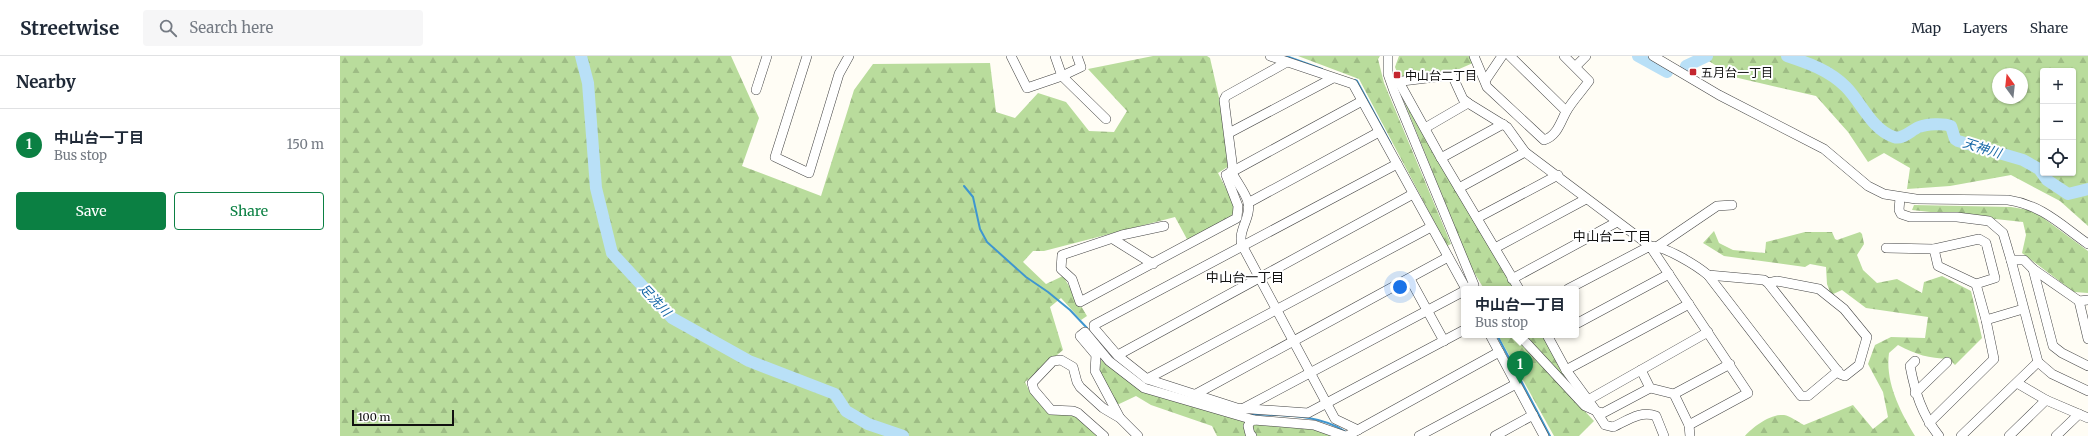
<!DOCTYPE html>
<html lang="en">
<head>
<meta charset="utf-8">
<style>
  body { margin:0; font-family:Merriweather,"Noto Sans JP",serif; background:#f6f6f7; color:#1f2937 }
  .controls { position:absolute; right:12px; top:12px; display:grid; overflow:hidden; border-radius:4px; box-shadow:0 1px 3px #0004 }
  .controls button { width:36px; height:36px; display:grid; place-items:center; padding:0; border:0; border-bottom:1px solid #e0e1e3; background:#fff; color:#1f2937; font:20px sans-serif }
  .compass { position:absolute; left:1652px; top:12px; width:36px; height:36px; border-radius:50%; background:#fff; box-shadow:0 1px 3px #0004; rotate:345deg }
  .scale { position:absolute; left:12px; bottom:10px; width:102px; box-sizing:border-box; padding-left:4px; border:2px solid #111; border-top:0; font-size:11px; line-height:14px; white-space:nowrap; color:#111; -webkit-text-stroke:3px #fff; paint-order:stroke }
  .you { position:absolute; left:1060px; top:231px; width:14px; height:14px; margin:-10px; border:3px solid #fff; border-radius:50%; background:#1a73e8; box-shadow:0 0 0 6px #1a73e833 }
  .badge { display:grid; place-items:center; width:26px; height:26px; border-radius:50%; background:#0b8043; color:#fff; font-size:13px; font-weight:700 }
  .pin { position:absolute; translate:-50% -33px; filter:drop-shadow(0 1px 2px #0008) }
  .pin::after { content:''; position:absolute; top:21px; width:14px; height:12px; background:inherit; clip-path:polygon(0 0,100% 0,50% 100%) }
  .popup { position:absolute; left:1121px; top:230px; width:118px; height:52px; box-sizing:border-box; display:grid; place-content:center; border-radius:4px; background:#fff; filter:drop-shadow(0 1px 3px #0005); font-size:13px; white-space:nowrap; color:#747a83 }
  .popup b { font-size:15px; color:#1f2937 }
  .popup::after { content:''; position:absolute; left:50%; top:100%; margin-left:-8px; border:8px solid transparent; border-top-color:#fff }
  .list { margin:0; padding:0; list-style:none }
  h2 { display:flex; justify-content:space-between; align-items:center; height:52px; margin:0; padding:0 16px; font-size:17px }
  h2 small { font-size:13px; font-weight:400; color:#747a83 }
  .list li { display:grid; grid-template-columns:26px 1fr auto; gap:12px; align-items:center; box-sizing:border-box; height:72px; padding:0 16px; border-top:1px solid #e0e1e3 }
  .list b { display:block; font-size:15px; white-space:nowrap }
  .list p { margin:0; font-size:13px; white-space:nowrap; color:#747a83 }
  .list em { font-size:13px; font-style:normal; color:#747a83 }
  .actions { display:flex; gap:8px; padding:12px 16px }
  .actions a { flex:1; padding:9px 0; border:1px solid #0b8043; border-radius:4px; text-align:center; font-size:14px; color:#0b8043 }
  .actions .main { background:#0b8043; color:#fff }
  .icon { flex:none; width:22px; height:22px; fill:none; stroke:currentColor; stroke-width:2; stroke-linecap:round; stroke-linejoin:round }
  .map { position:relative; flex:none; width:1748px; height:380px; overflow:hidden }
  header { display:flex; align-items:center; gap:24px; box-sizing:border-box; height:56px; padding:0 20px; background:#fff; border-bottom:1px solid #e0e1e3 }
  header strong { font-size:19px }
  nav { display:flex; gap:22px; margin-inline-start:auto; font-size:14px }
  .search { width:280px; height:36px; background:#f6f6f7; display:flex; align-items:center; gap:10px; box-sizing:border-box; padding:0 14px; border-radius:4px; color:#747a83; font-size:15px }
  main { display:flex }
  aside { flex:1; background:#fff }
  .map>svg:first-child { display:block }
  .forest { fill:url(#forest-firs); fill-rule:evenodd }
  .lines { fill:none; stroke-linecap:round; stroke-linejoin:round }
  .stream { stroke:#3f96cf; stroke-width:2 }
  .river { stroke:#b9e0f7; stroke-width:12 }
  .minor-casing { stroke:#444; stroke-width:10 }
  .minor { stroke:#fff; stroke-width:9 }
  .poi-dot { fill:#c4262e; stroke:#fff; stroke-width:1.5 }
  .labels { text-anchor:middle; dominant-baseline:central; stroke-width:4; stroke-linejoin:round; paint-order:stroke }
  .poi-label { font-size:12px; fill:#111; stroke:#fff; text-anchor:start }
  .water-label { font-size:13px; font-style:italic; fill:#1768a6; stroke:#fff }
  .neighbourhood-label { font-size:13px; fill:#111; stroke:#fff }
</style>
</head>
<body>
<header>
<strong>Streetwise</strong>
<div class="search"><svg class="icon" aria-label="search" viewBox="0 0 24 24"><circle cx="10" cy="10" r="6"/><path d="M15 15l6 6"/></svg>Search here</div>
<nav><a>Map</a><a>Layers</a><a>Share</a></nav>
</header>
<main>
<aside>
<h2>Nearby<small></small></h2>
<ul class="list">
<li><span class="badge">1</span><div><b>中山台一丁目</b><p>Bus stop</p></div><em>150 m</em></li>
</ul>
<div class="actions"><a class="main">Save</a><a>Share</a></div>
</aside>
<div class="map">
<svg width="1748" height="380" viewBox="0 0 1748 380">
  <defs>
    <pattern id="forest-firs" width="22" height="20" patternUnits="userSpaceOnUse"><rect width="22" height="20" fill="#b9dc9c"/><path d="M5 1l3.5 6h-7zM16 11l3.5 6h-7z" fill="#9ebc85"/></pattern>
  </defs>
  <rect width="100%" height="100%" fill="#fffdf5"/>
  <g class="forest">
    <path d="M0,0h391l28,62 -17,48 79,30 33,-106 19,-26 117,-1 6,49 19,6 23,-25 28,9 23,29 25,1 13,-21 -39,-42 65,-13h54l3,2 10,44 9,64 -11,7 15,29 1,10 -6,8 -40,21 -13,-24 -131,34h-11l-10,11 23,22 17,-8 24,40 -6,4 -20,-22 -11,9 13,43 -38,32 5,10 17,20 28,3 23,21h-758z"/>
    <path d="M958,0h82l-2,3 6,24 67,161 -4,2 -88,-167z"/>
    <path d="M1059,0h71l3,7 -23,10 -45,6 -8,-7 -2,-5z"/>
    <path d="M1361,0h387v170l-28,-25 -49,-26 -61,11 -43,3 3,-21 -26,-15 -16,9 -20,-30 -32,-36 -82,-19zM1703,15h30v102h-30zM1658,18h24v24h-24z"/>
    <path d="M1059,33l118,200h-33l-12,-20z"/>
    <path d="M1574,149l97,2 18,3 13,7 46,34v42l-14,-1 -52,-39 4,-18 -3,-13 -111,-12z"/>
    <path d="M1374,175l5,12 14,7 32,3 1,-11 39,-10h27l3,7 2,1 23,-8 2,2 2,10 -7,11 6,15 14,13 20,-4 25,14 2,-11 18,-6 29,15 11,47 -27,27 -6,-6c-21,-1 -32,-4 -51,-14l-9,8c-4,29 11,58 26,83h-170c8,-9 25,-22 39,-21 6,1 14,7 20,10l49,-20 20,24 15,-12 -5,-25 -15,-28 7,-19 16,-8 34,1 3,-21 -62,-9 -24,-18 -11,5 -4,-11 -1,-17 -16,-3 -5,3 -81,-11 -21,-13z"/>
    <path d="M1158,279h16l80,86 -15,15h-25z"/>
    <path d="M1185,279h19l32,54 -5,-3z"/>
    <path d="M762,301l41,35 174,38 15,6h-115l-5,-10 -61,-21 -15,-9 -19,9 -18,-34z"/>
  </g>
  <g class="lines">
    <g class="stream">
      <path d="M946,0l36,13"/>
      <path d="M1015,24l2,1 34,63"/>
      <path d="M624,130l9,11 7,32 7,13 39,35 22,15 22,18 17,18"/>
      <path d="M1157,279l53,101"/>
      <path d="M909,358c31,2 70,-1 97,18"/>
    </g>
    <g class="river">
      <path d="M241,0l7,27 8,105 16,65 60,65 77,43 86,33 11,17 22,13 35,12"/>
      <path d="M1298,0l29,16"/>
      <path d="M1447,0c21,7 42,14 59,31 15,15 26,43 48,50 9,3 17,-7 25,-10 8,-3 24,-4 32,-1l4,13 3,2 65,19 16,9 8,11 21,14 20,-5"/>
      <path d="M1346,10l21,-10"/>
    </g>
    <defs>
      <g id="minor">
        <path d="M467,0l-32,101 34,16 30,-99 10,-18"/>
        <path d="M671,0l16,32 35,-12 -7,-20"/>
        <path d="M737,0l4,11 -19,9 44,43"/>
        <path d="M930,0l83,28 113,205"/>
        <path d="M1048,0v18l6,17 80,194 -7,4"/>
        <path d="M1134,0l13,31 57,53c13,-4 16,-17 22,-28 6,-11 16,-21 23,-31l-25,-25"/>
        <path d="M1170,0l56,55"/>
        <path d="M1313,0l66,39 105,54 44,37 16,8 32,5 92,1c34,5 53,25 80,44"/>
        <path d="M1236,10l10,-10"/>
        <path d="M1145,25l17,-25"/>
        <path d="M1054,26l58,-7 11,24 5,4"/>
        <path d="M1059,26l42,76 78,131"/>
        <path d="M416,34l11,-34"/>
        <path d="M1085,72l43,-25 39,24 18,25 125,94c15,0 46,19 58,29l56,5 4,3 9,-2 42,8 25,20 23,28 -8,28 -14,11 -5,-2 -72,-91"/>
        <path d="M889,77l104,-55"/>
        <path d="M1101,102l62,-34"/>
        <path d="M1057,108l-303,161v3l24,28 29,23 90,29 71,5 156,-83"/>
        <path d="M893,114l-9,-70 2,-4 61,-34"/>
        <path d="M891,115c5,10 14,21 17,31 4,15 -11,29 -6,43l93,174 23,11"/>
        <path d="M1119,132l66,-36"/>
        <path d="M1560,142l-1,12 2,4 9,3h47l32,4 14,12 8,27h13l9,9 46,32 9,-1"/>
        <path d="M908,147l131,-71"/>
        <path d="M1137,162l81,-43"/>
        <path d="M824,170l-42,9 -60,20 -1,14 11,10 8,23 157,-84 1,-12 -12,-31 136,-74"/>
        <path d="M773,183l40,25"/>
        <path d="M1318,190l59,-40 15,-1"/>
        <path d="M1155,192l91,-49"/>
        <path d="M1546,192l48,1 45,-10 7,4 9,35 -19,6 10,36 8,39 -65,64"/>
        <path d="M1594,193l4,17 38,18"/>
        <path d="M1671,204l27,102"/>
        <path d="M1693,213l20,77 9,7 26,13"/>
        <path d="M1368,219l93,121h7l30,-25"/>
        <path d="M1070,223l34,62"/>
        <path d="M1172,223l105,-57"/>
        <path d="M1228,233l82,-43 98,147 -59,32 -15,-31 -24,-6 -9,-18"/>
        <path d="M1739,245l9,38"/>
        <path d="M1646,264l37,-11"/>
        <path d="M1236,268l93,-50"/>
        <path d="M1150,279l54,101"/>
        <path d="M1179,279l66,71 11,5 9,14 8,2c14,-6 27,-17 43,-11l8,20"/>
        <path d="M1207,279l19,35 30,41 7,2 47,-25"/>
        <path d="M778,299l295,-161"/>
        <path d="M1575,305l-5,5c5,26 12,49 29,70"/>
        <path d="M1226,314l123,-66"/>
        <path d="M807,323l284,-152"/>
        <path d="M1575,337l32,-31"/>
        <path d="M856,338l252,-137"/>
        <path d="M1334,338l56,-30"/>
        <path d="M1248,344l120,-68"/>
        <path d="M1706,344l42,18"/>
        <path d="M904,352l220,-117"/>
        <path d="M780,362l-25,-47 1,-16 -16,-19 5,-4 24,29 35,27 110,32"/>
        <path d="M1349,369l1,11"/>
        <path d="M764,380l-26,-23 -5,-2 -22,-1 -17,-20 -2,-7 21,-22 8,-1 12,7 4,15 3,5 23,21 17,10 18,18"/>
        <path d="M912,380l-2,-2 -2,-8 3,-5 3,-1 60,5 31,11"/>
        <path d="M1007,380l152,-84"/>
        <path d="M1079,380l97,-52"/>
        <path d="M1155,380l38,-21"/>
        <path d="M1621,380l77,-74 14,12 36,17"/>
        <path d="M1669,380l37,-36 -29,-17"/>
        <path d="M1716,380l23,-22"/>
      </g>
    </defs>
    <use href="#minor" class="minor-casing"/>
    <use href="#minor" class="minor"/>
  </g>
  <g class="poi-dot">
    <rect x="1349" y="12" width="8" height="8" rx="2"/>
    <rect x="1053" y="15" width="8" height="8" rx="2"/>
  </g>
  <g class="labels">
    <g class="poi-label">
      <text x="1361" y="16">五月台一丁目</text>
      <text x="1065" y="19">中山台二丁目</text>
    </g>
    <g class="water-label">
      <text transform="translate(1642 92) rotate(17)">天神川</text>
      <text transform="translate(315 244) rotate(47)">足洗川</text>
    </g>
    <g class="neighbourhood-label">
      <text x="1272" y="180">中山台二丁目</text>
      <text x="905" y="221">中山台一丁目</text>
    </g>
  </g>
</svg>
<div class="controls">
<button>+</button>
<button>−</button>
<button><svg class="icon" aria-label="locate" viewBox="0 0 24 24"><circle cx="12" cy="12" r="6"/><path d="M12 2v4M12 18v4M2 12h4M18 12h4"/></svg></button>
</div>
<svg class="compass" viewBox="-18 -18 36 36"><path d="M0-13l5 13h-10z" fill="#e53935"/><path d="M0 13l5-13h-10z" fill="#747a83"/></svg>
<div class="scale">100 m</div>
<div class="you"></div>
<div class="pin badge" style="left:1180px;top:328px">1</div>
<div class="popup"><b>中山台一丁目</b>Bus stop</div>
</div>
</main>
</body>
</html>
